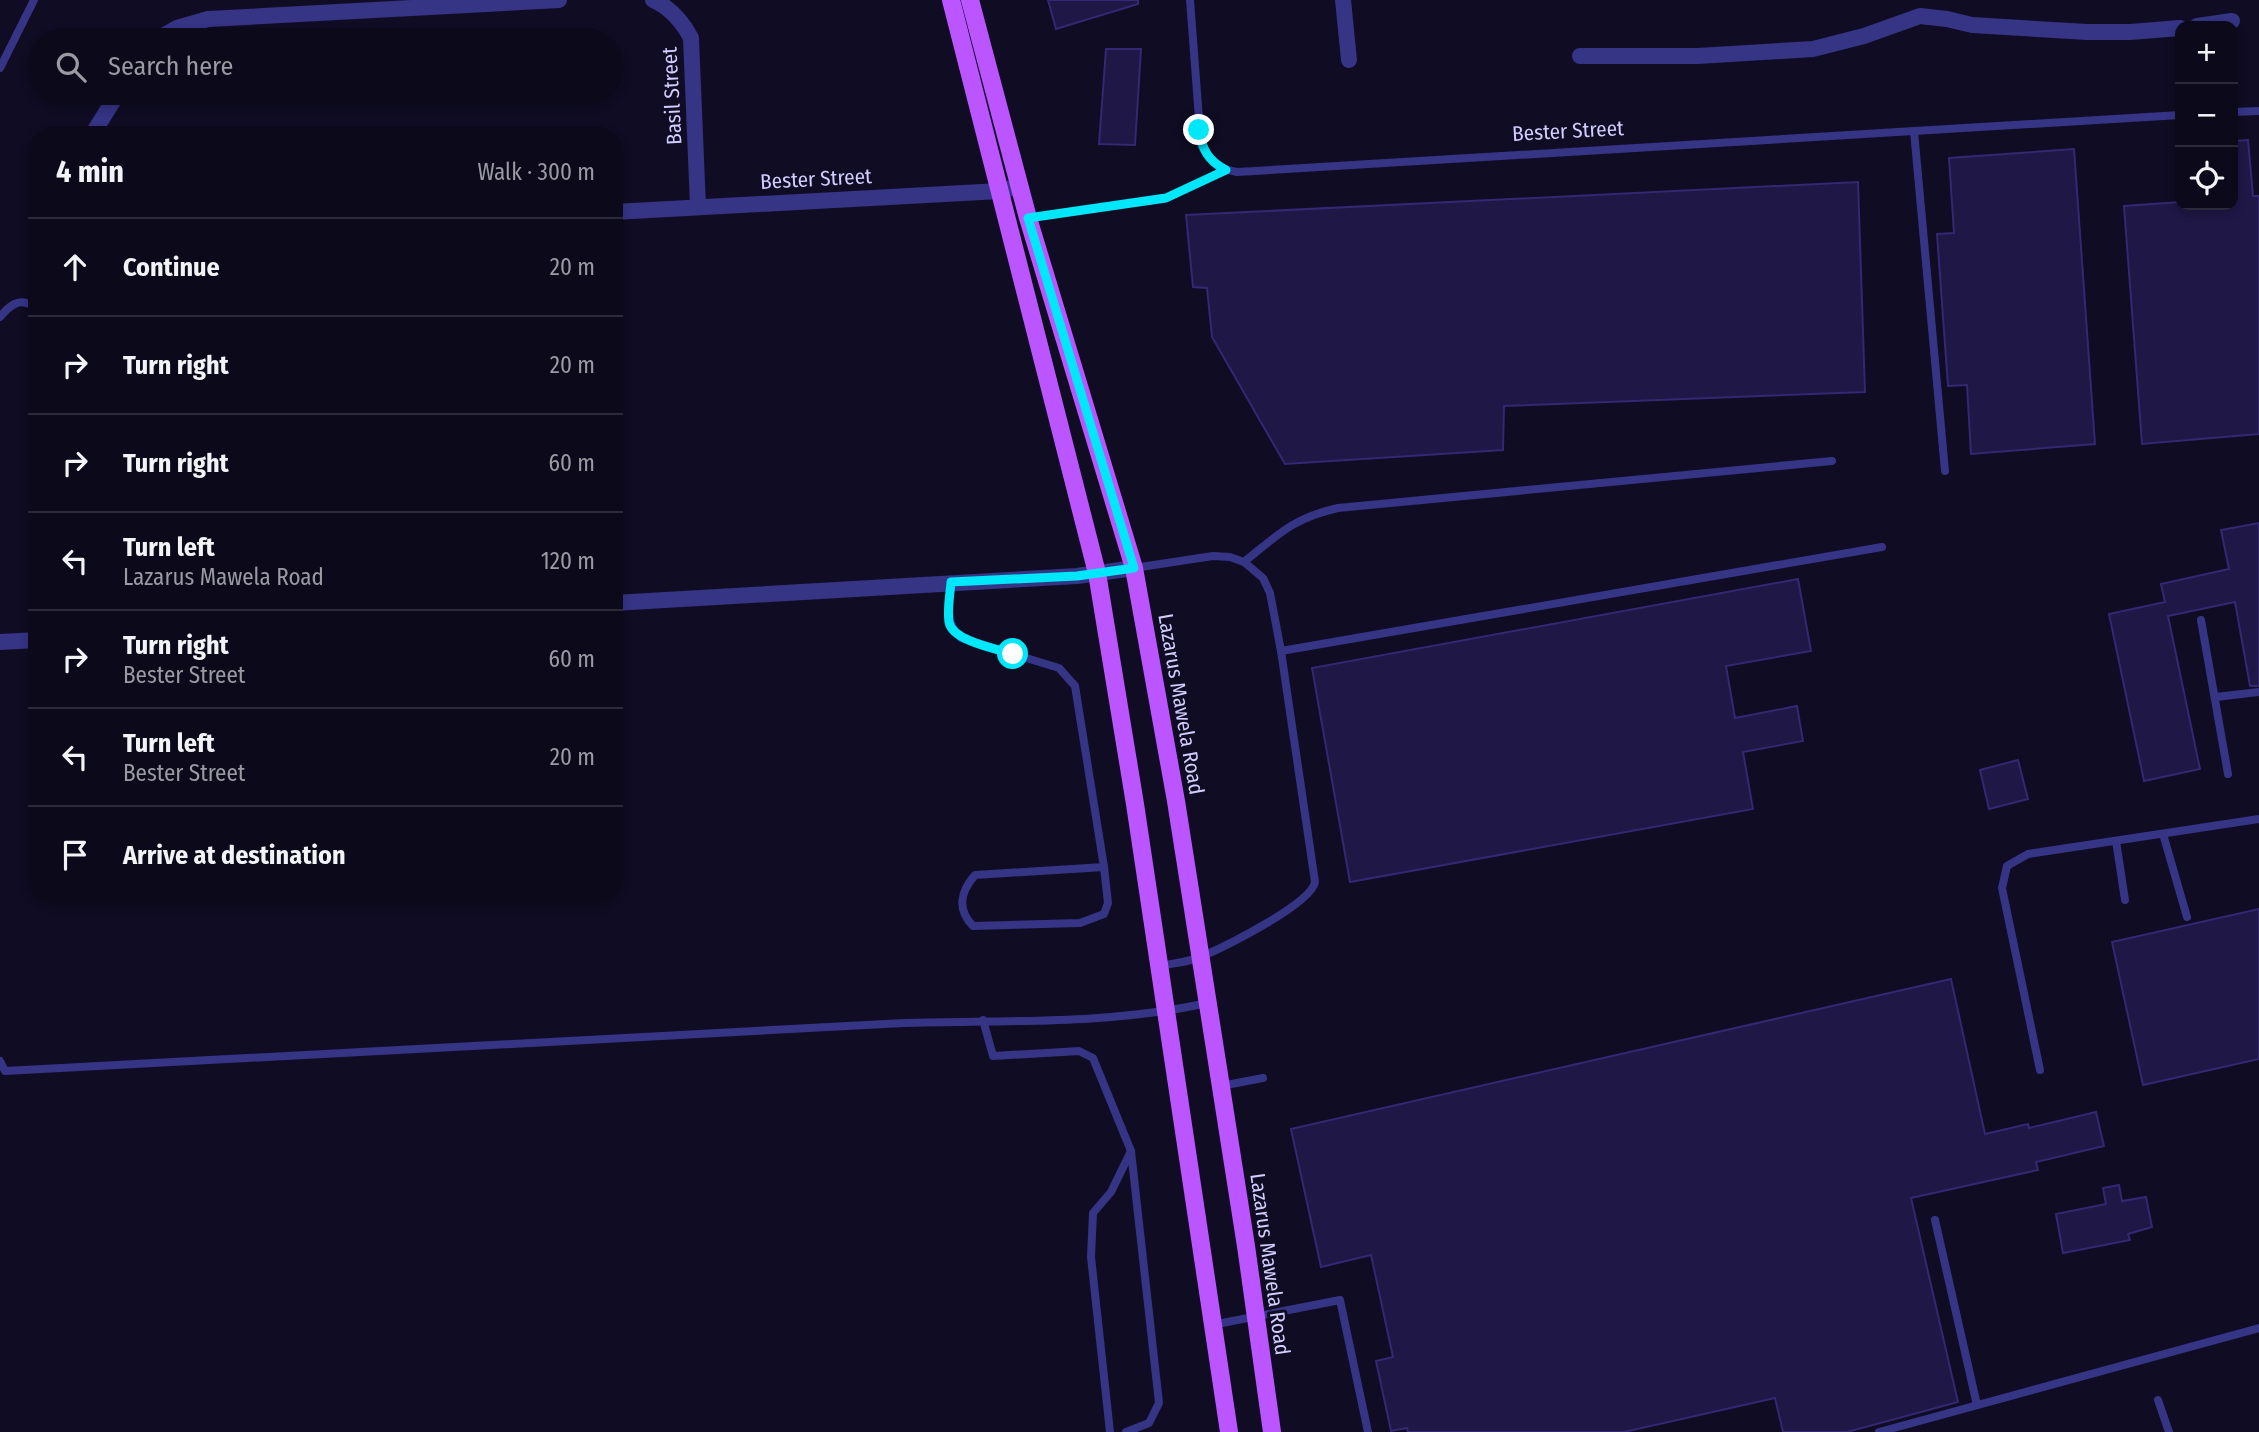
<!DOCTYPE html>
<html lang="en">
<head>
<meta charset="utf-8">
<style>
  body { margin:0; font-family:"Fira Sans Condensed",sans-serif; background:#141223; color:#f1f3f6 }
  .controls { position:absolute; right:21px; top:21px; display:grid; overflow:hidden; border-radius:14px; box-shadow:0 4px 10px #0003 }
  .controls button { width:63px; height:63px; display:grid; place-items:center; padding:0; border:0; border-bottom:2px solid #2b2a39; background:#0b091a; color:#f1f3f6; font:35px sans-serif }
  .stop { position:absolute; width:21px; height:21px; margin:-16px; border:5px solid #00e7f9; border-radius:50%; background:#fff }
  .stop.end { background:#00e7f9; border-color:#fff; box-shadow:0 2px 7px #0008 }
  .list { margin:0; padding:0; list-style:none }
  h2 { display:flex; justify-content:space-between; align-items:center; height:91px; margin:0; padding:0 28px; font-size:30px }
  h2 small { font-size:23px; font-weight:400; color:#9a9aa2 }
  .list li { display:grid; grid-template-columns:46px 1fr auto; gap:21px; align-items:center; box-sizing:border-box; height:98px; padding:0 28px; border-top:2px solid #2b2a39 }
  .list b { display:block; font-size:26px; white-space:nowrap }
  .list p { margin:0; font-size:23px; white-space:nowrap; color:#9a9aa2 }
  .list em { font-size:23px; font-style:normal; color:#9a9aa2 }
  .icon { flex:none; width:38px; height:38px; fill:none; stroke:currentColor; stroke-width:2; stroke-linecap:round; stroke-linejoin:round }
  .map { position:relative; flex:none; width:2259px; height:1432px; overflow:hidden }
  .search { position:absolute; background:#0b091a; box-shadow:0 4px 10px #0003; left:28px; top:28px; width:595px; height:77px; display:flex; align-items:center; gap:18px; box-sizing:border-box; padding:0 24px; border-radius:38px; color:#9a9aa2; font-size:26px }
  .panel { position:absolute; background:#0b091a; box-shadow:0 4px 10px #0003; left:28px; top:126px; width:595px; height:777px; border-radius:28px }
  .map>svg:first-child { display:block }
  .building { fill:#1f1745; stroke:#342773; stroke-width:2 }
  .lines { fill:none; stroke-linecap:round; stroke-linejoin:round }
  .path { stroke:#26bbae; stroke-width:3.5; stroke-dasharray:3.5 5; stroke-linecap:butt }
  .service { stroke:#353485; stroke-width:8 }
  .minor { stroke:#353485; stroke-width:16 }
  .primary { stroke:#b5f; stroke-width:18 }
  .route { stroke:#00e7f9; stroke-width:9 }
  .labels { text-anchor:middle; dominant-baseline:central; stroke-width:6; stroke-linejoin:round; paint-order:stroke }
  .street-label { font-size:21px; fill:#d2ceff; stroke:#0f0c23 }
</style>
</head>
<body>
<div class="map">
<svg width="2259" height="1432" viewBox="0 0 2259 1432">
  <rect width="100%" height="100%" fill="#0f0c23"/>
  <g class="building">
    <path d="M1048,0h90v4l-82,25z"/>
    <path d="M1106,49h35l-6,96 -36,-1z"/>
    <path d="M2248,140l5,56h6v238l-117,10 -18,-238 56,-4v3h53v-64z"/>
    <path d="M2074,149l21,295 -124,10 -4,-69 -19,1 -11,-152 17,-1 -5,-75z"/>
    <path d="M1858,182l7,210 -361,14 -1,44 -218,14 -73,-127 -5,-49 -14,-1 -7,-72z"/>
    <path d="M2259,523v163h-9l-15,-84 -67,14 32,153 -56,12 -35,-167 56,-12 -4,-18 68,-15 -8,-39z"/>
    <path d="M1798,579l13,72 -85,15 9,52 62,-12 6,35 -60,11 10,57 -403,73 -38,-214z"/>
    <path d="M2018,760l10,39 -39,10 -9,-39z"/>
    <path d="M2259,909v150l-116,26 -31,-143z"/>
    <path d="M1951,979l34,155 43,-10 1,4 67,-16 8,34 -68,16 2,8 -127,28 47,204 -111,30h-64l-8,-34 -151,34h-216l-1,-4 -16,3 -15,-70 17,-4 -22,-102 -50,12 -30,-138z"/>
    <path d="M2119,1185l3,16 24,-4 6,30 -24,7 2,6 -67,13 -7,-39 50,-10 -3,-16z"/>
  </g>
  <g class="lines">
    <path class="path" d="M1048,215l118,-17 47,-21"/>
    <g class="service">
      <path d="M1190,0l11,145c9,16 17,24 36,27l943,-57"/>
      <path d="M0,68l34,-68"/>
      <path d="M2233,112l26,-1"/>
      <path d="M1914,131l31,340"/>
      <path d="M0,317c9,-11 19,-20 33,-11l4,8"/>
      <path d="M32,409l5,-79"/>
      <path d="M1244,562c35,-28 49,-44 94,-54l494,-47"/>
      <path d="M1134,568l79,-12 17,1 14,5 19,16 7,15 11,58 34,231c-4,22 -89,64 -112,74 -13,6 -29,7 -43,10"/>
      <path d="M951,583c-1,21 -7,39 10,55l98,30 16,18 29,181 4,36 -4,11 -24,9 -107,3c-16,-16 -13,-34 2,-51l129,-8"/>
      <path d="M2201,620l27,154"/>
      <path d="M1281,651l601,-104"/>
      <path d="M2216,697l43,-5"/>
      <path d="M2163,834l24,83"/>
      <path d="M2116,841l9,59"/>
      <path d="M983,1020l10,36 86,-5 14,7 38,93 28,252 -10,20 -23,9"/>
      <path d="M0,1061l5,10 899,-48c101,-3 205,2 303,-20"/>
      <path d="M2040,1070l-38,-182 5,-22 21,-12 231,-35"/>
      <path d="M1221,1086l42,-8"/>
      <path d="M1935,1220l42,185"/>
      <path d="M1212,1325l128,-25 28,132"/>
      <path d="M2158,1400l11,32"/>
      <path d="M1110,1432l-19,-175 2,-44 18,-21 20,-41"/>
      <path d="M1879,1432l380,-104"/>
    </g>
    <g class="minor">
      <path d="M653,0c18,8 29,21 38,38l7,168"/>
      <path d="M1343,0l6,60"/>
      <path d="M2197,26l35,-5"/>
      <path d="M156,40l21,-12 31,-9 351,-19"/>
      <path d="M1580,56h118l115,-7 51,-13 56,-20 27,3 25,6 115,7h43l50,-4"/>
      <path d="M92,135l26,-42"/>
      <path d="M614,212l386,-21 20,-5"/>
      <path d="M614,603l463,-27 57,-8"/>
      <path d="M0,642l37,-2"/>
    </g>
    <g class="primary">
      <path d="M951,0l146,573 38,231 94,628"/>
      <path d="M970,0l58,218 106,350 42,233 70,445 26,186"/>
    </g>
  </g>
  <g class="lines">
    <path class="route" d="M1013,654c-16,-5 -61,-13 -64,-32 -2,-12 1,-27 2,-40l126,-6 57,-8 -106,-350 138,-20 60,-28c-18,-9 -24,-21 -27,-40"/>
  </g>
  <g class="labels">
    <g class="street-label">
      <text transform="translate(672 96) rotate(-93)">Basil Street</text>
      <text transform="translate(1568 131) rotate(-3)">Bester Street</text>
      <text transform="translate(816 179) rotate(-3)">Bester Street</text>
      <text transform="translate(1181 704) rotate(80)">Lazarus Mawela Road</text>
      <text transform="translate(1270 1264) rotate(82)">Lazarus Mawela Road</text>
    </g>
  </g>
</svg>
<div class="controls">
<button>+</button>
<button>−</button>
<button><svg class="icon" aria-label="locate" viewBox="0 0 24 24"><circle cx="12" cy="12" r="6"/><path d="M12 2v4M12 18v4M2 12h4M18 12h4"/></svg></button>
</div>
<div class="stop" style="left:1013px;top:654px"></div>
<div class="stop end" style="left:1199px;top:130px"></div>
<div class="search"><svg class="icon" aria-label="search" viewBox="0 0 24 24"><circle cx="10" cy="10" r="6"/><path d="M15 15l6 6"/></svg>Search here</div>
<section class="panel">
<h2>4 min<small>Walk · 300 m</small></h2>
<ul class="list">
<li><svg class="icon" aria-label="ahead" viewBox="0 0 24 24"><path d="M12 20V5M6 11l6-6 6 6"/></svg><div><b>Continue</b></div><em>20 m</em></li>
<li><svg class="icon" aria-label="right" viewBox="0 0 24 24"><path d="M7 20v-9h11M14 6l5 5-5 5"/></svg><div><b>Turn right</b></div><em>20 m</em></li>
<li><svg class="icon" aria-label="right" viewBox="0 0 24 24"><path d="M7 20v-9h11M14 6l5 5-5 5"/></svg><div><b>Turn right</b></div><em>60 m</em></li>
<li><svg class="icon" aria-label="left" viewBox="0 0 24 24"><path d="M17 20v-9H6M10 6l-5 5 5 5"/></svg><div><b>Turn left</b><p>Lazarus Mawela Road</p></div><em>120 m</em></li>
<li><svg class="icon" aria-label="right" viewBox="0 0 24 24"><path d="M7 20v-9h11M14 6l5 5-5 5"/></svg><div><b>Turn right</b><p>Bester Street</p></div><em>60 m</em></li>
<li><svg class="icon" aria-label="left" viewBox="0 0 24 24"><path d="M17 20v-9H6M10 6l-5 5 5 5"/></svg><div><b>Turn left</b><p>Bester Street</p></div><em>20 m</em></li>
<li><svg class="icon" aria-label="arrive" viewBox="0 0 24 24"><path d="M6 21V4h12l-3 4 3 4H6"/></svg><div><b>Arrive at destination</b></div></li>
</ul>
</section>
</div>
</body>
</html>
